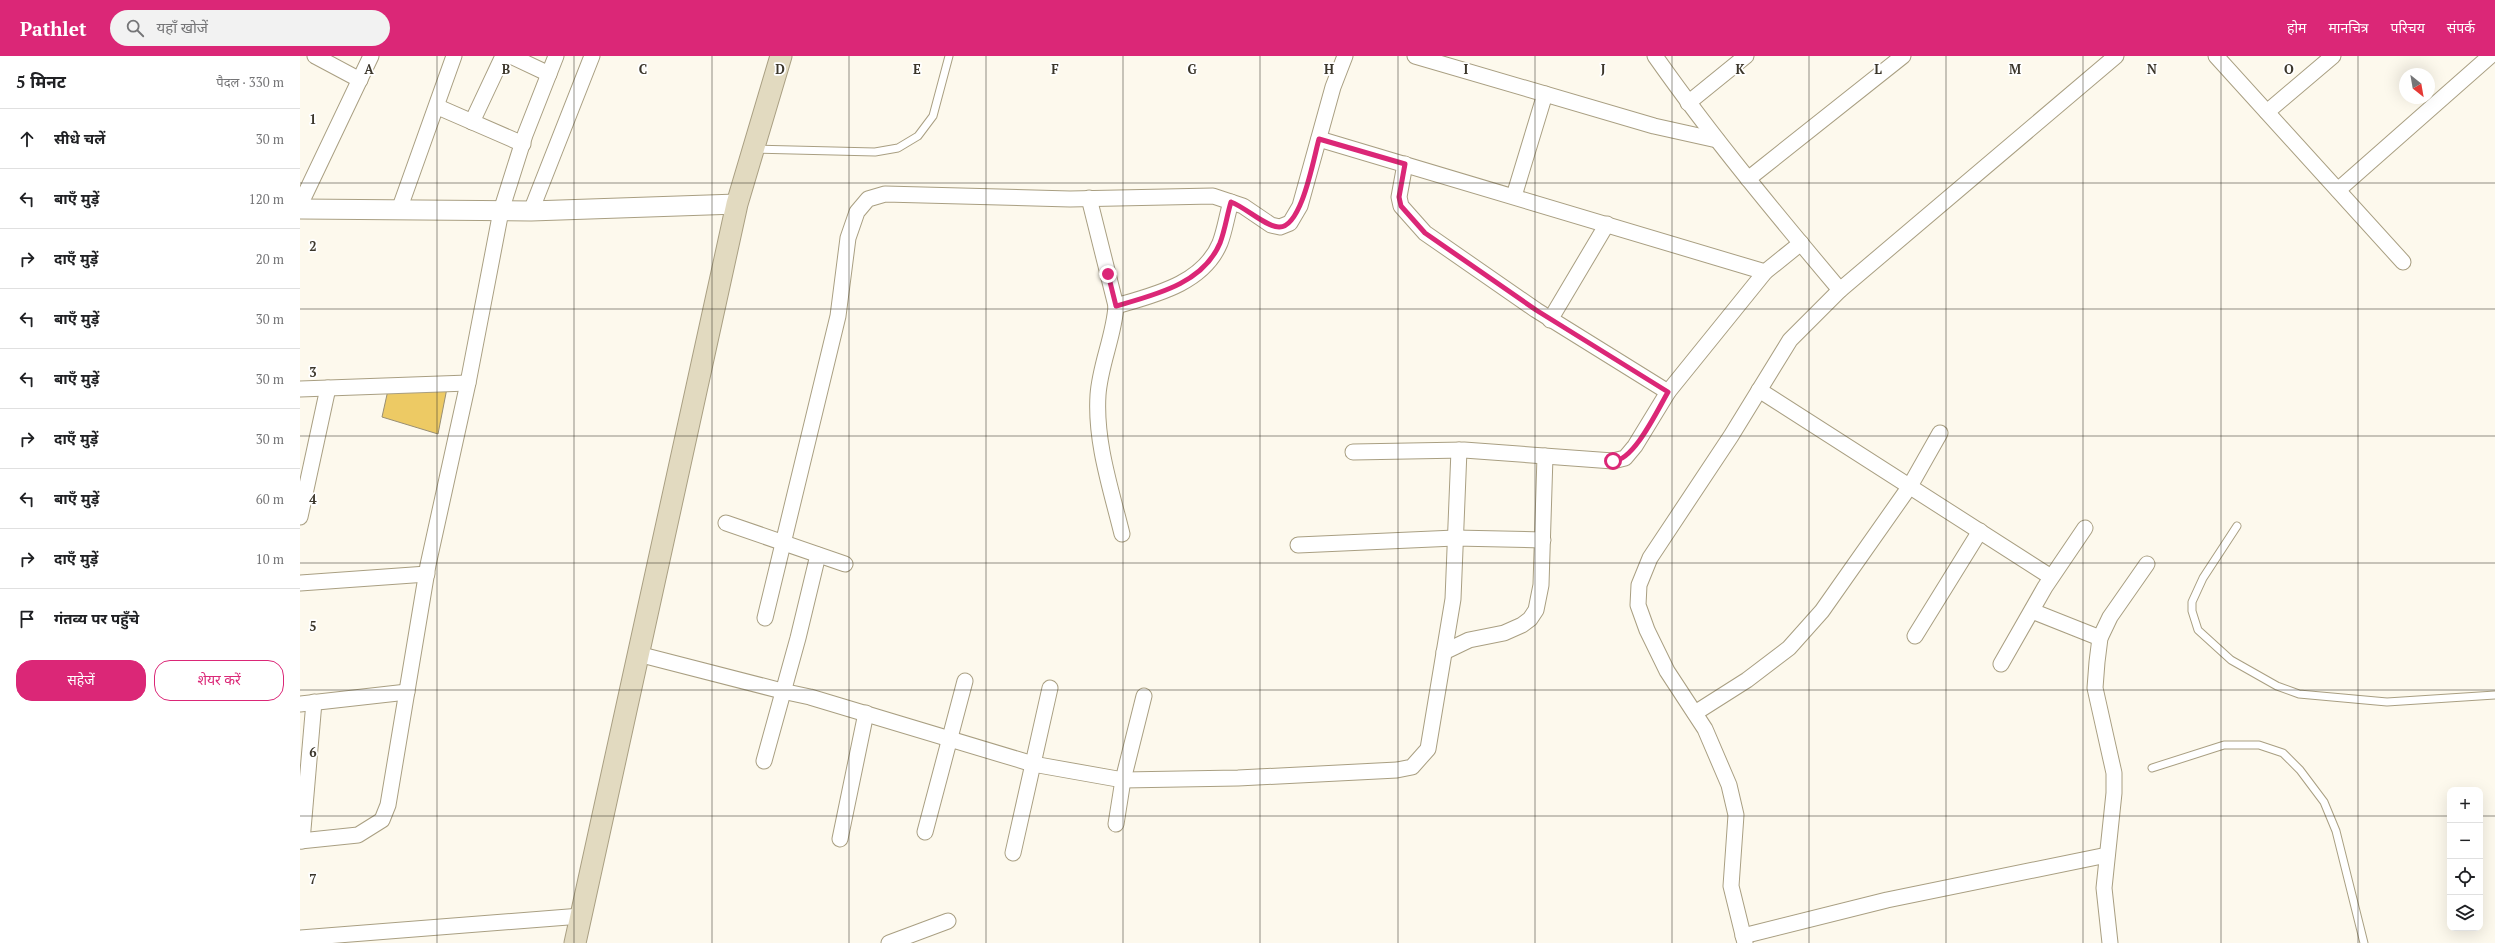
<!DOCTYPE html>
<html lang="hi">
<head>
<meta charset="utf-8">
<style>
  body { margin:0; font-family:"PT Serif","Noto Sans Devanagari",serif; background:#f2f2f2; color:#202124 }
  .controls { position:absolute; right:12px; bottom:12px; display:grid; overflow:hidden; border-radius:8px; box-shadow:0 4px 16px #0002 }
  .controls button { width:36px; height:36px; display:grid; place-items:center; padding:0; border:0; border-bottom:1px solid #e0e0e0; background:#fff; color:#202124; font:20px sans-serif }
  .compass { position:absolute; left:2099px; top:12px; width:36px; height:36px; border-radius:50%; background:#fff; box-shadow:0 4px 16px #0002; rotate:149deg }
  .stop { position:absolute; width:12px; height:12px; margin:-9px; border:3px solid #db2777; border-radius:50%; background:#fff }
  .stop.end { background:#db2777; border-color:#fff; box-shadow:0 1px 4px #0008 }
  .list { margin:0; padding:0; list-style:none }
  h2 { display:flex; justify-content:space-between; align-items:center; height:52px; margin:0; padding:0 16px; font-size:17px }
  h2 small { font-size:13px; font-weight:400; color:#757577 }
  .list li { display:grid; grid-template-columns:26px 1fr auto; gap:12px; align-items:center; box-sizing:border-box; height:60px; padding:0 16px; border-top:1px solid #e0e0e0 }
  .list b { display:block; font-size:15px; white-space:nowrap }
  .list em { font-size:13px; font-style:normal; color:#757577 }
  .actions { display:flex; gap:8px; padding:12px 16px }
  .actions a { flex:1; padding:9px 0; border:1px solid #db2777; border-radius:16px; text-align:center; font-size:14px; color:#db2777 }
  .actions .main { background:#db2777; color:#fff }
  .icon { flex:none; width:22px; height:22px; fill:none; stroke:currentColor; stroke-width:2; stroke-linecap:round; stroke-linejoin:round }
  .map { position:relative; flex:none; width:2195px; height:887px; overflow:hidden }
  header { display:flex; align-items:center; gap:24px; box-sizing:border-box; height:56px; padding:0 20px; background:#db2777; color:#fff }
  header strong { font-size:19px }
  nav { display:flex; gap:22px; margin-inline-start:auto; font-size:14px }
  .search { width:280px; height:36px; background:#f2f2f2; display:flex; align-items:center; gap:10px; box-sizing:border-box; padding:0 14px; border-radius:22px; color:#757577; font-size:15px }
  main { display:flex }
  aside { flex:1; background:#fff }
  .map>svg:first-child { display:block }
  .building { fill:#edca64; stroke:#998f73 }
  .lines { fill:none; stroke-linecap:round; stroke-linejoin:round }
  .service-casing { stroke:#a99f82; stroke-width:9 }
  .minor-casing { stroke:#a99f82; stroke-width:17 }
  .tertiary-casing { stroke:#a99f82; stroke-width:21 }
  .secondary-casing { stroke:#a99f82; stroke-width:23 }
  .service { stroke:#fff; stroke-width:7 }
  .minor { stroke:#fff; stroke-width:15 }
  .tertiary { stroke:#fff; stroke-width:19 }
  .secondary { stroke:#e2dac0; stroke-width:21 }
  .route { stroke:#db2777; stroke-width:5 }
  .grid { fill:none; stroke:#3b362b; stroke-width:1; stroke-opacity:0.55 }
  .grid-label { font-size:13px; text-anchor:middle; font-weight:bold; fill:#3b362b; stroke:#fff; stroke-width:3.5; stroke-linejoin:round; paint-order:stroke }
</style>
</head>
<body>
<header>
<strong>Pathlet</strong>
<div class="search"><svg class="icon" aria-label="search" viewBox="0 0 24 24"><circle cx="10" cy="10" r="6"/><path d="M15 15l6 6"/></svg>यहाँ खोजें</div>
<nav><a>होम</a><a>मानचित्र</a><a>परिचय</a><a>संपर्क</a></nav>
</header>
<main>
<aside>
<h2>5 मिनट<small>पैदल · 330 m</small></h2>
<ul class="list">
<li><svg class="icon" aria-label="ahead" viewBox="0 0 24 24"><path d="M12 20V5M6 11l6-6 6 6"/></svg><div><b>सीधे चलें</b></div><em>30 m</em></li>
<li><svg class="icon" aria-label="left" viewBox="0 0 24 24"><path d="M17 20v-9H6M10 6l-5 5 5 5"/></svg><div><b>बाएँ मुड़ें</b></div><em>120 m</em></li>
<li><svg class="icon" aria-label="right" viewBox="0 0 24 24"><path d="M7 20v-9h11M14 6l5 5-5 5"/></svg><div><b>दाएँ मुड़ें</b></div><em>20 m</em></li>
<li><svg class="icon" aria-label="left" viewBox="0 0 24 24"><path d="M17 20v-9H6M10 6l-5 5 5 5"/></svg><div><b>बाएँ मुड़ें</b></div><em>30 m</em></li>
<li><svg class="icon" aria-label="left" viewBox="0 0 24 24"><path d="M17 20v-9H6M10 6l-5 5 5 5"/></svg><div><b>बाएँ मुड़ें</b></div><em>30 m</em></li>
<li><svg class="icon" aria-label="right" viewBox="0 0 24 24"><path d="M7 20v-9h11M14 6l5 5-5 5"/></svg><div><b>दाएँ मुड़ें</b></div><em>30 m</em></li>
<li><svg class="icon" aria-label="left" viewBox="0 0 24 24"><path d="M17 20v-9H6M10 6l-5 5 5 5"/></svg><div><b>बाएँ मुड़ें</b></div><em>60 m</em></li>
<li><svg class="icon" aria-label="right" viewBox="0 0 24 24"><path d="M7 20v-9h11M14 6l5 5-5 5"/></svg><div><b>दाएँ मुड़ें</b></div><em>10 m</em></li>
<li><svg class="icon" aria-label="arrive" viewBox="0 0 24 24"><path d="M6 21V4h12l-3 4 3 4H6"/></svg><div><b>गंतव्य पर पहुँचे</b></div></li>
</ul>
<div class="actions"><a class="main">सहेजें</a><a>शेयर करें</a></div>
</aside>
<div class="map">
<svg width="2195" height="887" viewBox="0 0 2195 887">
  <rect width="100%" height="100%" fill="#fdf9ed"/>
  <path class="building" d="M147,332l-9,46 -56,-17 6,-27z"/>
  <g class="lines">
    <defs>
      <g id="service">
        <path d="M455,93l120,3 23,-4 20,-12 15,-20 16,-60"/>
        <path d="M1937,470l-34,52 -11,24v9l6,19 33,30 46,26 22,8 88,8 108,-7"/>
        <path d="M1852,712l72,-23h35l24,8 17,17 24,32 12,29 28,112"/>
      </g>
      <g id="minor">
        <path d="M15,0l45,24"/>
        <path d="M211,0l38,18"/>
        <path d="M1115,0l239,70 63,14"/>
        <path d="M1355,0c57,81 121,158 185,234"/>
        <path d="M1916,0l187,206"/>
        <path d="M1388,47l58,-47"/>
        <path d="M138,51l85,37"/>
        <path d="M1967,56l66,-56"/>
        <path d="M172,66l31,-66"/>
        <path d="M1019,83l446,133"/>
        <path d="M1105,108l-6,33 2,9 24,27 111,77 132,82"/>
        <path d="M1448,123l155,-123"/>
        <path d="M2038,134l152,-134"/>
        <path d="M1214,140l31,-102"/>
        <path d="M789,142l27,108c-2,30 -16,59 -18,89 -3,47 13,94 24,139"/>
        <path d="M0,149l71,-149"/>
        <path d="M99,154l55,-154"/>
        <path d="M231,155l61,-155"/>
        <path d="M816,250c38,-11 87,-22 104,-63 5,-13 7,-28 11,-41"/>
        <path d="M1250,264l57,-96"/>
        <path d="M0,333l168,-6"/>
        <path d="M1459,334l292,187"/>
        <path d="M1053,396l111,-2 149,11 12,-3 10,-12 33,-54 97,-120 36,-29"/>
        <path d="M0,461l28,-129"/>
        <path d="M426,467l119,41"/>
        <path d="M998,489l157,-7 88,2"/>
        <path d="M0,527l127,-9"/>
        <path d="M1732,555l68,27"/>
        <path d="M465,562l73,-302 10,-78 9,-26 11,-13 17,-5 185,5 143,-3 30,10 28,19 9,2 10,-4 10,-17 33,-119 12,-31"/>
        <path d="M1615,580l65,-105"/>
        <path d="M1144,596l25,-12 35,-7 18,-8 8,-6 6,-9 5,-25 4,-129"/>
        <path d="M338,598l144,37 28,6 223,67 90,16 115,-2 159,-8 15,-3 16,-18 25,-150 6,-149"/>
        <path d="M1701,608l44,-77 40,-59"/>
        <path d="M0,648l107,-12"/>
        <path d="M1395,657l52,-33 42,-32 33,-37 88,-125 30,-53"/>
        <path d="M464,705l34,-123 20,-83"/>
        <path d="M816,768l7,-44 21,-84"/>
        <path d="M625,776l40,-151"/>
        <path d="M540,783l26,-126"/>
        <path d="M0,785l58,-6 24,-15 6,-15 40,-240 40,-182 33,-172 24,-76 31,-79"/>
        <path d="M2,785l12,-139"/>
        <path d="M713,797l37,-165"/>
        <path d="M1443,880l144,-36 220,-45"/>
        <path d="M0,882l281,-22"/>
        <path d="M589,887l59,-22"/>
        <path d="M1445,887l-14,-57 5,-71 -7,-30 -24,-56 -38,-58 -20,-41 -9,-25 1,-20 11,-27 81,-122 59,-96 50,-50 276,-234"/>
        <path d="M1810,887l-6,-55 10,-95v-20l-19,-85 2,-26 3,-24 10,-21 37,-53"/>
      </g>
      <path id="tertiary" d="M0,153l231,2 206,-7"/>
      <path id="secondary" d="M275,887l162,-739 44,-148"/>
    </defs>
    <use href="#service" class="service-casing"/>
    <use href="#minor" class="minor-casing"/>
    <use href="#tertiary" class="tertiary-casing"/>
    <use href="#secondary" class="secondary-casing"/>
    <use href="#service" class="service"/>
    <use href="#minor" class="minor"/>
    <use href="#tertiary" class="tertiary"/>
    <use href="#secondary" class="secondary"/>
  </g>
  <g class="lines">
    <path class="route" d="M808,218l8,32c38,-11 87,-22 104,-63 5,-13 7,-28 11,-41 14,5 35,25 48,25 23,1 35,-71 40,-88l86,25 -6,33 2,9 24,27 111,77 132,82c-10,17 -34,69 -55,69"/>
  </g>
  <path class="grid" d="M137,0v887M274,0v887M412,0v887M549,0v887M686,0v887M823,0v887M960,0v887M1098,0v887M1235,0v887M1372,0v887M1509,0v887M1646,0v887M1783,0v887M1921,0v887M2058,0v887M0,127h2195M0,253h2195M0,380h2195M0,507h2195M0,634h2195M0,760h2150M2180,760h15"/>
  <g class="grid-label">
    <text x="69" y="18">A</text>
    <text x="206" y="18">B</text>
    <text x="343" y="18">C</text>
    <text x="480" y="18">D</text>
    <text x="617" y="18">E</text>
    <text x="755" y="18">F</text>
    <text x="892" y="18">G</text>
    <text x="1029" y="18">H</text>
    <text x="1166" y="18">I</text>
    <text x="1303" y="18">J</text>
    <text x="1440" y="18">K</text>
    <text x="1578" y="18">L</text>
    <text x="1715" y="18">M</text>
    <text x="1852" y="18">N</text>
    <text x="1989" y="18">O</text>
    <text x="13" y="68">1</text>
    <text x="13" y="195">2</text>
    <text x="13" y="321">3</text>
    <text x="13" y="448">4</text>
    <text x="13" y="575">5</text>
    <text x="13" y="701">6</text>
    <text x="13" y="828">7</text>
  </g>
</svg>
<div class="controls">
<button>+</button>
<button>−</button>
<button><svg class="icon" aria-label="locate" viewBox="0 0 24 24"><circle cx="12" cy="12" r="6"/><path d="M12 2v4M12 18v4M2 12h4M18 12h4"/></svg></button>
<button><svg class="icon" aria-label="layers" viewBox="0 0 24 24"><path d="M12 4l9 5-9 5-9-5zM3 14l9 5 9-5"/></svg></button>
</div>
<svg class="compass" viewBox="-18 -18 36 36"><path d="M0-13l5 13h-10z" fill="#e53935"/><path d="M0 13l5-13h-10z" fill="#757577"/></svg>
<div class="stop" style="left:1313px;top:405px"></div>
<div class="stop end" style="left:808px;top:218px"></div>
</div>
</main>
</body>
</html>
